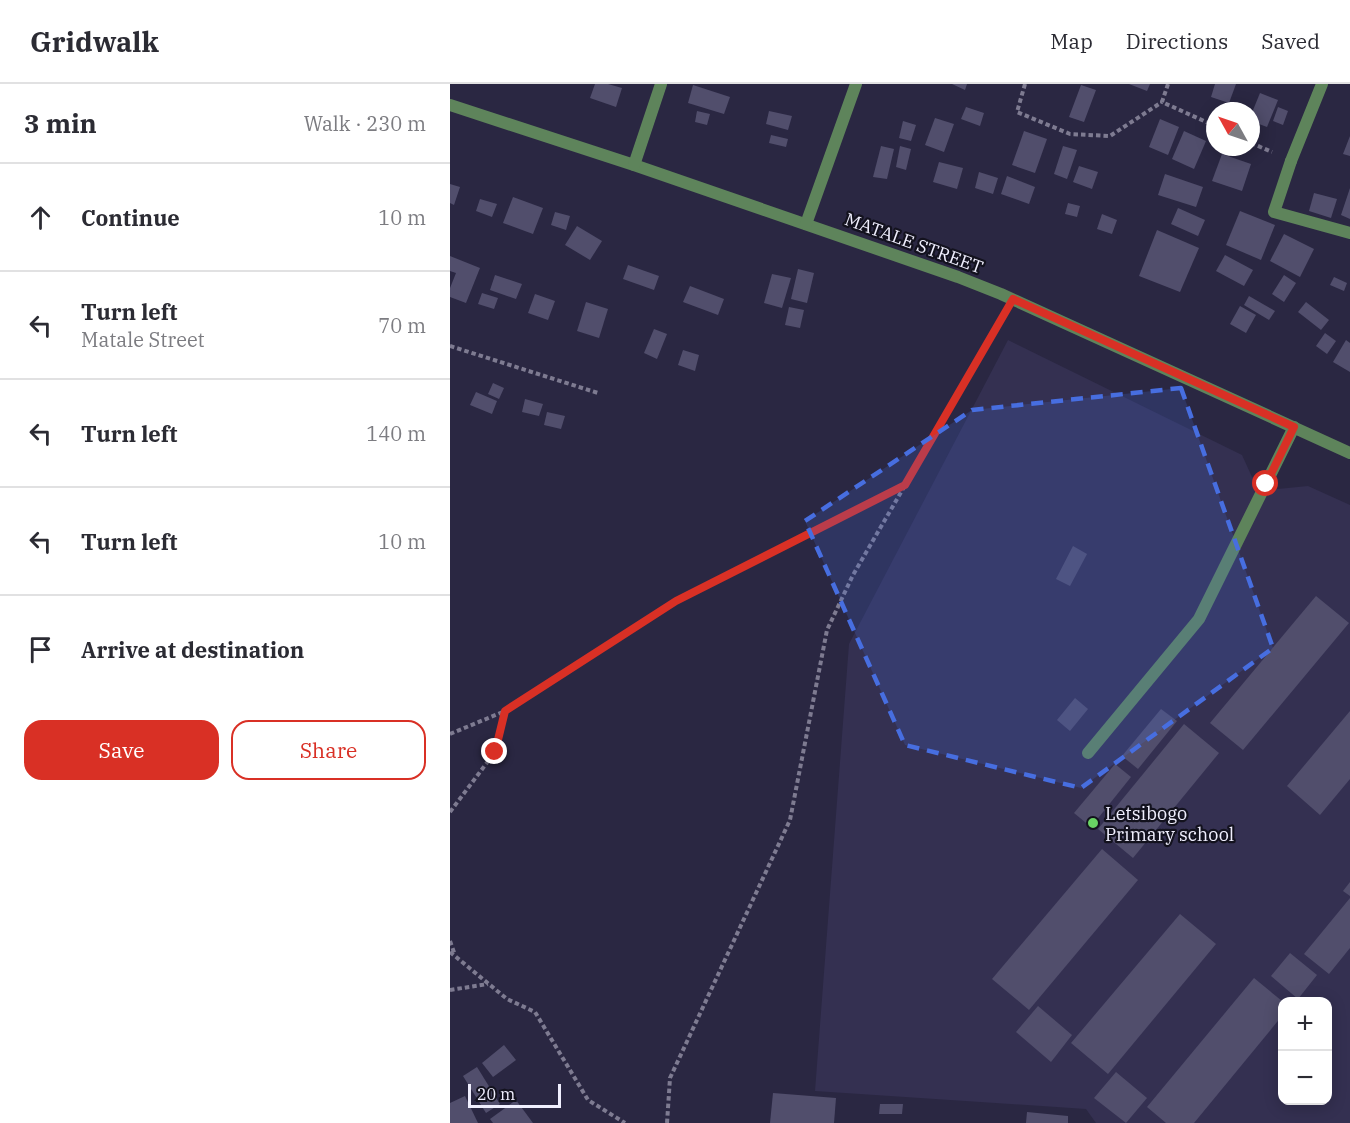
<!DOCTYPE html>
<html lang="en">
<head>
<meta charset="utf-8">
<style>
  body { margin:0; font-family:"IBM Plex Serif",serif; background:#f2f2f3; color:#2b2b33 }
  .controls { position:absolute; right:18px; bottom:18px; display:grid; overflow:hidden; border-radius:12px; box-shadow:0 3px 15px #0003 }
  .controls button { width:54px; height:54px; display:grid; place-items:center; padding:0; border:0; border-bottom:2px solid #e1e1e2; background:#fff; color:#2b2b33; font:30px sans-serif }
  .compass { position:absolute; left:756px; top:18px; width:54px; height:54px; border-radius:50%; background:#fff; box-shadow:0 3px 15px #0003; rotate:310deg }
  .scale { position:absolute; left:18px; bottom:15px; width:93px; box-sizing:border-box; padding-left:6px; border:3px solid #f0effe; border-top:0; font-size:16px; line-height:21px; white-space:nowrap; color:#f0effe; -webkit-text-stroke:4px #13121e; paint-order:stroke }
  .stop { position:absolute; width:18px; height:18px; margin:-14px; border:4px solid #d93025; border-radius:50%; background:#fff }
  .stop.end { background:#d93025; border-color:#fff; box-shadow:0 2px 6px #0008 }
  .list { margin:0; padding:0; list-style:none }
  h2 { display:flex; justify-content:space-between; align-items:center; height:78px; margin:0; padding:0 24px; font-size:26px }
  h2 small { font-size:20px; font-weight:400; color:#7c7c81 }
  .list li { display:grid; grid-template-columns:39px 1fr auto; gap:18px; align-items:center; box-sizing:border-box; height:108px; padding:0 24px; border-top:2px solid #e1e1e2 }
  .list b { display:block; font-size:22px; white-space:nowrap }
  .list p { margin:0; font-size:20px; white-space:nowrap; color:#7c7c81 }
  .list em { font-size:20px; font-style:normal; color:#7c7c81 }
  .actions { display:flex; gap:12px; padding:18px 24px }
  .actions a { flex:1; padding:14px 0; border:2px solid #d93025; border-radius:18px; text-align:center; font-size:21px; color:#d93025 }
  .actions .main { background:#d93025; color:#fff }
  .icon { flex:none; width:33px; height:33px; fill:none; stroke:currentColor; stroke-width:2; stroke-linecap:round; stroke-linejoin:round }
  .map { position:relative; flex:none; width:900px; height:1039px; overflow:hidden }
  header { display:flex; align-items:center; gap:36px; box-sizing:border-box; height:84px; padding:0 30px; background:#fff; border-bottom:2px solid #e1e1e2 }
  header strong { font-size:28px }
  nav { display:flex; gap:33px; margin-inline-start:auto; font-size:21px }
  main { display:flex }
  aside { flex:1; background:#fff }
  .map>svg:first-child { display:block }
  .built { fill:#343051; fill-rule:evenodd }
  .building { fill:#514e6c }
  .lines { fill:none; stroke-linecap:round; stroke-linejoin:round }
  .path { stroke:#7e7b91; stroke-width:4; stroke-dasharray:4.5 3; stroke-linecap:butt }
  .service { stroke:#5e845b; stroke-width:12 }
  .minor { stroke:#5e845b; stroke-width:12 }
  .route { stroke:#d93025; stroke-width:8 }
  .marked { fill:#476ee0; fill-opacity:0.2; stroke:#476ee0; stroke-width:4.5; stroke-dasharray:12 8; stroke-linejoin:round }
  .poi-dot { fill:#69d464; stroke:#13121e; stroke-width:2 }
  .labels { text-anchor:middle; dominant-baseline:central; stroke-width:4.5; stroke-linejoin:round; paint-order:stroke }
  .street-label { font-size:18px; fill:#f0effe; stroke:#13121e }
  .poi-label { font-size:18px; fill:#f0effe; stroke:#13121e; text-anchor:start }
</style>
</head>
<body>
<header>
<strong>Gridwalk</strong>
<nav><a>Map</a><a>Directions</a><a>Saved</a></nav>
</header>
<main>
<aside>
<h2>3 min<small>Walk · 230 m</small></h2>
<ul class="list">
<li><svg class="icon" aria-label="ahead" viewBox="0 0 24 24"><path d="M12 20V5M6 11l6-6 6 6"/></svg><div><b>Continue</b></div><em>10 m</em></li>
<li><svg class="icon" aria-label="left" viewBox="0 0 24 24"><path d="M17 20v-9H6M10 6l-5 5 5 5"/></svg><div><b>Turn left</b><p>Matale Street</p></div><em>70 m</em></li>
<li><svg class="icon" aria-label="left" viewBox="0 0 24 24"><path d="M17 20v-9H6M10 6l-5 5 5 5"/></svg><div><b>Turn left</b></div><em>140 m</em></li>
<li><svg class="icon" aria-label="left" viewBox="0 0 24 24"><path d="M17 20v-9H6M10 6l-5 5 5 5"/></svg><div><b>Turn left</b></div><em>10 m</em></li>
<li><svg class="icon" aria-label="arrive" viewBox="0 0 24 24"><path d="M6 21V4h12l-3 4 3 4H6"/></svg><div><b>Arrive at destination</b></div></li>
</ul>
<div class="actions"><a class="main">Save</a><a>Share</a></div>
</aside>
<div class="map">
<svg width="900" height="1039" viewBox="0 0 900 1039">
  <rect width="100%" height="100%" fill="#2a2742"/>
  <path class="built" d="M558,256l234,115 10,22 14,7 12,5 30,-3 42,19v618h-254l-10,-14 -271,-18 34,-447zM832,918h46v98h-46z"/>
  <g class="building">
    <path d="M145,0h13l14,4 -6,19 -26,-9z"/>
    <path d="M502,0h15l-2,6z"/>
    <path d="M679,0h21l-3,7z"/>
    <path d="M765,0h21l-7,19 -18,-6z"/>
    <path d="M243,1l37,12 -6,17 -36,-11z"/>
    <path d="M631,1l15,5 -12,32 -15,-5z"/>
    <path d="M810,9l18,7 -11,27 -16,-6v-6z"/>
    <path d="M516,23l18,6 -4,13 -19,-7z"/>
    <path d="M828,23l10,4 -5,14 -10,-4z"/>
    <path d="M247,27l13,3 -3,11 -12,-3z"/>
    <path d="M319,27l23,5 -4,14 -22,-6z"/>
    <path d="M485,34l19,6 -10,28 -19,-7z"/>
    <path d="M710,35l19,8 -11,28 -19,-8z"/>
    <path d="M453,37l13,4 -5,16 -12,-3z"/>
    <path d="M574,47l23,8 -12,34 -23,-8z"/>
    <path d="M734,47l22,10 -12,28 -22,-10z"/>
    <path d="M321,51l17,4 -2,8 -17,-4z"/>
    <path d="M900,52v20l-7,-2z"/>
    <path d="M431,62l13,3 -7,30 -14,-2z"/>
    <path d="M450,62l11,3 -5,21 -10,-3z"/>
    <path d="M613,62l14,4 -10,29 -13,-5z"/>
    <path d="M772,70l29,10 -9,27 -30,-10z"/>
    <path d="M489,78l24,6 -6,21 -24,-7z"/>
    <path d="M629,82l19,6 -6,17 -19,-7z"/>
    <path d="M529,88l19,6 -5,16 -18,-6z"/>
    <path d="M715,90l38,13 -7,20 -38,-12z"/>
    <path d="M557,92l28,11 -6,17 -28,-10z"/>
    <path d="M0,100l10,3 -6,18 -4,-2z"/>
    <path d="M900,104v31l-9,-4z"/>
    <path d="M864,109l23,6 -6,19 -22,-7z"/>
    <path d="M63,113l30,11 -10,26 -30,-11z"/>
    <path d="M30,115l17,5 -5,13 -16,-6z"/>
    <path d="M618,119l12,3 -3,11 -12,-3z"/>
    <path d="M728,124l27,12 -7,16 -27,-12z"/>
    <path d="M790,127l35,14 -14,35 -35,-15z"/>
    <path d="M105,128l15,4 -4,14 -15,-5z"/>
    <path d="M652,130l15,6 -5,14 -15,-5z"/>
    <path d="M127,142l25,15 -12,19 -25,-15z"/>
    <path d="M707,146l42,18 -19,44 -41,-16z"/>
    <path d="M834,150l30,15 -14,28 -30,-16z"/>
    <path d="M775,171l28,15 -9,16 -28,-15z"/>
    <path d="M0,172l30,12 -14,35 -16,-6v-9l6,-15 -6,-2z"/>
    <path d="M178,181l31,11 -5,14 -31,-11z"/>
    <path d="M348,185l16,4 -7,30 -16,-4z"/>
    <path d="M322,190l19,4 -9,30 -18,-5z"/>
    <path d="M45,191l27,9 -6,15 -26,-9z"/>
    <path d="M834,191l12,8 -12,19 -12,-8z"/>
    <path d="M884,193l13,6 -3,8 -14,-6z"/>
    <path d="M240,202l34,13 -6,16 -35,-13z"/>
    <path d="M32,209l16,5 -4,11 -16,-5z"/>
    <path d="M85,210l20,7 -7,19 -20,-7z"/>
    <path d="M799,212l26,15 -6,9 -25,-15z"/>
    <path d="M136,218l22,7 -9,29 -22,-7z"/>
    <path d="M856,218l23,18 -8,10 -23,-18z"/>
    <path d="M790,222l16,9 -10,18 -16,-9z"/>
    <path d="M339,223l15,3 -4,18 -15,-3z"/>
    <path d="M204,245l13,5 -10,25 -13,-6z"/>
    <path d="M875,249l11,8 -9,13 -11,-8z"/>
    <path d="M896,256l4,3v29l-17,-10z"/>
    <path d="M233,266l16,5 -4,16 -17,-6z"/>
    <path d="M43,299l11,5 -5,11 -11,-5z"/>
    <path d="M26,308l21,9 -5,13 -22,-9z"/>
    <path d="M75,315l18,5 -4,12 -17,-4z"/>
    <path d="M97,328l18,4 -4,13 -17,-4z"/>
    <path d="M623,462l14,8 -17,32 -14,-7z"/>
    <path d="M866,512l33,27 -106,127 -33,-27z"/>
    <path d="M625,614l13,11 -18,22 -13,-11z"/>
    <path d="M711,625l16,12 -39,48 -16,-13z"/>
    <path d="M900,627v68l-30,36 -33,-29z"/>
    <path d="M734,640l35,29 -86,105 -35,-29z"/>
    <path d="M665,680l16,13 -40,50 -17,-14z"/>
    <path d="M652,765l36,31 -109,130 -37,-31z"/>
    <path d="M900,798v14l-7,-5z"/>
    <path d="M900,814v50l-21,26 -25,-20z"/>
    <path d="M730,830l36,30 -108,130 -37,-31z"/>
    <path d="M840,869l27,22 -19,24 -27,-23z"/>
    <path d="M804,894l28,23v15l-88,107h-28l-19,-16z"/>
    <path d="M588,922l34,29 -21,27 -35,-30z"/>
    <path d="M54,961l12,15 -23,17 -11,-14z"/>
    <path d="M27,983l23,37 -14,9 -23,-37z"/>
    <path d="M666,988l31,26 -21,25 -32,-25z"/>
    <path d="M323,1009l63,5 -2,25h-64z"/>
    <path d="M15,1012l13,27h-28v-20z"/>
    <path d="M66,1016l17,23h-40l-3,-4z"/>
    <path d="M430,1020h23l-1,10h-23z"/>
    <path d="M577,1028l41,4v7h-42z"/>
  </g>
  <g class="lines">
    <g class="path">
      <path d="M575,0l-8,28 53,22 40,2 52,-34"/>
      <path d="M718,0l-6,18 53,24"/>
      <path d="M801,59l21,9"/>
      <path d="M0,262l148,47"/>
      <path d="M0,650l55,-23 172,-110 227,-115"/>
      <path d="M0,728l45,-60 10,-40"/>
      <path d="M0,857l5,14"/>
      <path d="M0,868l57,47 28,13 53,88 37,23"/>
      <path d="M0,906l38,-6"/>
      <path d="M217,1039l3,-45 120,-258 37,-190 26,-55 149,-257"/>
    </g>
    <g class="service">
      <path d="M841,77l-17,51 76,21"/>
      <path d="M638,669l111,-134 95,-192"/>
    </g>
    <g class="minor">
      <path d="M0,21l184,60 324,112 43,17 349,159"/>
      <path d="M841,77l31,-77"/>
      <path d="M184,81l27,-81"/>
      <path d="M356,140l50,-140"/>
    </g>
  </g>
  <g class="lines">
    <path class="route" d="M45,668l10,-41 171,-110 229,-116 108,-186 281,128 -28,57"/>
  </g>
  <path class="marked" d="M731,304l92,260 -192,140 -176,-43 -100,-224 167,-111z"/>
  <circle class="poi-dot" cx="643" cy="739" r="6"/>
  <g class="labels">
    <g class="street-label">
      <text transform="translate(464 159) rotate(20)">MATALE STREET</text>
    </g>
    <g class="poi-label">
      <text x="655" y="729">Letsibogo<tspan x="655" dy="21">Primary school</tspan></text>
    </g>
  </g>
</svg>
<div class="controls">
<button>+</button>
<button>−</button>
</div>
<svg class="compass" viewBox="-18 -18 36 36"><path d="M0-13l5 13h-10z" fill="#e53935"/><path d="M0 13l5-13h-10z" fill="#7c7c81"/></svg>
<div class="scale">20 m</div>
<div class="stop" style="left:816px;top:400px"></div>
<div class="stop end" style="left:45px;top:668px"></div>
</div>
</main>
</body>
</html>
